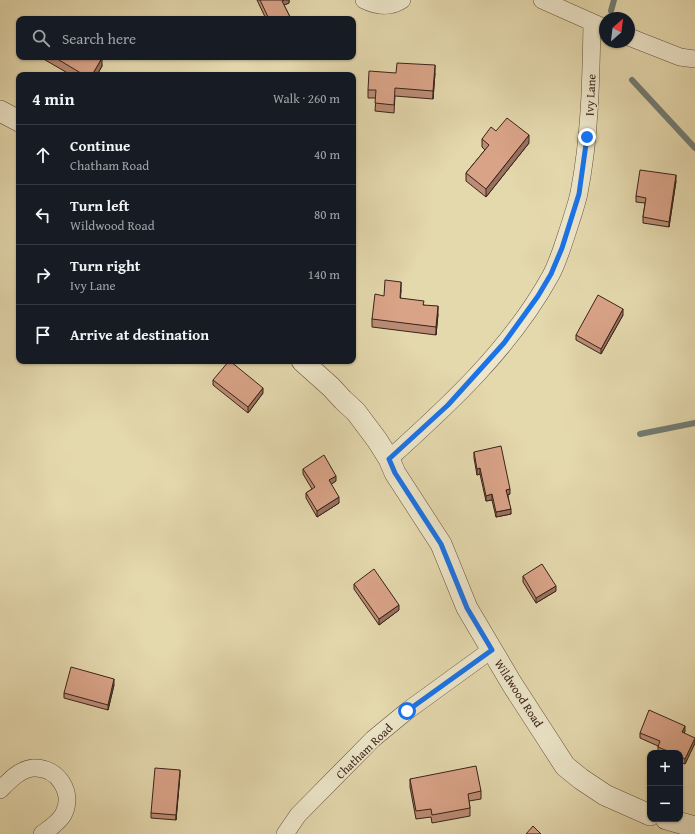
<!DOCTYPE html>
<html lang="en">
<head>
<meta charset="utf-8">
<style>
  body { margin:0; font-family:"Gentium Book Plus",serif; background:#20242c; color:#f1f3f6 }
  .controls { position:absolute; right:12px; bottom:12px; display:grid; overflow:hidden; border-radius:8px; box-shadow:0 1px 3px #0004 }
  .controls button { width:36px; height:36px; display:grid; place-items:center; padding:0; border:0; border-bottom:1px solid #363941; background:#171b24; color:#f1f3f6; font:20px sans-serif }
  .compass { position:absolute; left:599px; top:12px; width:36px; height:36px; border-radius:50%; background:#171b24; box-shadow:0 1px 3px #0004; rotate:28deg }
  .stop { position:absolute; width:12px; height:12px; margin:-9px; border:3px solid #1a73e8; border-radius:50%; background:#fff }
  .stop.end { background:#1a73e8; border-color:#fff; box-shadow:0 1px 4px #0008 }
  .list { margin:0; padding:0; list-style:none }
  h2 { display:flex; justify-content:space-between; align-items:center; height:52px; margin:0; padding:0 16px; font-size:17px }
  h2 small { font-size:13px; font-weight:400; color:#9ea1a6 }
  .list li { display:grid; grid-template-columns:26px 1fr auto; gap:12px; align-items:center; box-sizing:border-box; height:60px; padding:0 16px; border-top:1px solid #363941 }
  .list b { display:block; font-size:15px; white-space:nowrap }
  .list p { margin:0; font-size:13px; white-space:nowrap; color:#9ea1a6 }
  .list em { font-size:13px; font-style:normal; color:#9ea1a6 }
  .icon { flex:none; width:22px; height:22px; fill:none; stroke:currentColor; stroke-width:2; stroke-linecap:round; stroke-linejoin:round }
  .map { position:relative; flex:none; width:695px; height:834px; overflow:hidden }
  .search { position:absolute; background:#171b24; box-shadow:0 1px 3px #0004; left:16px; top:16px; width:340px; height:44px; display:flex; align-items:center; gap:10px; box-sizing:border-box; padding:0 14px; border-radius:8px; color:#9ea1a6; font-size:15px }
  .panel { position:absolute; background:#171b24; box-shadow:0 1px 3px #0004; left:16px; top:72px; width:340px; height:292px; border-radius:8px }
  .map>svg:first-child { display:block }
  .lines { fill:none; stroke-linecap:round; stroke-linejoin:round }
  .stream { stroke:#717c74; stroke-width:6 }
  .minor-casing { stroke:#64503d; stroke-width:18 }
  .tertiary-casing { stroke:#64503d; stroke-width:22 }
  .minor { stroke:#ede6ca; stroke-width:17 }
  .tertiary { stroke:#ede6ca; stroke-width:21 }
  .wall { fill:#bb8c75; stroke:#392218 }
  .shaded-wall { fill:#98725f; stroke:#392218 }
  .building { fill:#d9a388; stroke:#392218 }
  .route { stroke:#1a73e8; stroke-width:5 }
  .labels { text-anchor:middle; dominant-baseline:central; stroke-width:3; stroke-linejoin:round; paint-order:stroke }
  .street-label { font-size:12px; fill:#392218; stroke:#ede6ca }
</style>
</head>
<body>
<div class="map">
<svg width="695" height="834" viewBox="0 0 695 834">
  <rect width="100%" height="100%" fill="#e4d8ad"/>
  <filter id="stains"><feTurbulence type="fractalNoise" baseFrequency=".005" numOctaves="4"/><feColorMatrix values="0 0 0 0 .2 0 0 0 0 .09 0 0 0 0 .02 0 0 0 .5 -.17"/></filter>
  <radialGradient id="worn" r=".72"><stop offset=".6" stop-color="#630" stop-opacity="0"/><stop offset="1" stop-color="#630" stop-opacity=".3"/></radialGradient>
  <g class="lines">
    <g class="stream">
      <path d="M611,11l3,-11"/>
      <path d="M632,80l63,68"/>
      <path d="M640,434l55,-11"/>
    </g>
    <defs>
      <g id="minor">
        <path d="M364,0c12,6 26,8 38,0"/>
        <path d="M542,0l63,28"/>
        <path d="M629,37l51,20 15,2"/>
        <path d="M389,459c60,-54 122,-111 162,-184 8,-15 13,-33 19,-51 3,-10 7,-21 9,-31 11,-56 12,-113 13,-170"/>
        <path d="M0,790c9,-9 20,-21 33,-22 25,-2 42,26 30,47 -5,8 -14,14 -21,19"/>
        <path d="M285,834l13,-19 75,-76 34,-28 84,-61"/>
      </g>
      <g id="tertiary">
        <path d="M0,111l19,10"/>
        <path d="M302,361l29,26 12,13 13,12 21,28 12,19 6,14 46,71 26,64 45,76 53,82 16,13 24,16 45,20"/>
        <path d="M666,819l29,8"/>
      </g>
    </defs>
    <use href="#minor" class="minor-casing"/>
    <use href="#tertiary" class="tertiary-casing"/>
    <use href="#minor" class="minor"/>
    <use href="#tertiary" class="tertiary"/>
  </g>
  <g class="wall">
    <path d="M257,0h32v3l-5,2 7,14h-25z"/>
    <path d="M40,57h60l2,9 -5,9h-26z"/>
    <path d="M396,73h39l-2,26 -38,-3 -1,17 -19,-2 1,-13h-8v-8z"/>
    <path d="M496,131l33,12 -43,54 -20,-16v-8l19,-23 -3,-3v-8z"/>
    <path d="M676,181l-7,46 -26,-4v-6l2,-14 -9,-1v-6z"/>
    <path d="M401,290l-1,8 24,7 14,9 -2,21 -64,-8v-8l12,-23z"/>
    <path d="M623,315l-22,39 -25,-14v-5z"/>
    <path d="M213,380l50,13 -15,20 -35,-28z"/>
    <path d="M474,452l36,42 -2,1 3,19 -15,3 -4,-17 -6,1 -6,-27 -3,1 -3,-17z"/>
    <path d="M303,469l33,12 -5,3 8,19 -22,14 -11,-19v-5l6,-4 -9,-15z"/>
    <path d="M523,576l33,15 -20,12 -13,-21z"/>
    <path d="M354,584l45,26 -20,15 -25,-36z"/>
    <path d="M114,685l-6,25 -44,-12v-5z"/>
    <path d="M685,731l-1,2 11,10 -10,21 -5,-2v-9h-20l-2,-1v-6l-18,-8v-5z"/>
    <path d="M180,775l-4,45 -25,-2v-5z"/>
    <path d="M410,779l71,12v8l-12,2 1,7v8l-38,7 -1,-6 -15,2 -6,-32z"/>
  </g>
  <g class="shaded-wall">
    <path d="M284,0h5v3l-7,3v-5z"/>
    <path d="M102,58v8l-5,9h-5z"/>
    <path d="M435,65v8l-2,26v-8z"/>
    <path d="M529,135v8l-43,54v-8z"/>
    <path d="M676,175v6l-7,46v-5z"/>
    <path d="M401,282v8l-1,16v-8z"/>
    <path d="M438,306v8l-2,21v-8z"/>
    <path d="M623,309v6l-22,39v-5z"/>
    <path d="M263,388v5l-15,20v-6z"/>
    <path d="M480,468v6l-3,1v-6z"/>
    <path d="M336,476v5l-7,5v-6z"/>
    <path d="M510,489v5l-4,1v-5z"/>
    <path d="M492,494v6l-6,1v-5z"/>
    <path d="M339,497v6l-22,14v-6z"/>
    <path d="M511,509v5l-15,3v-5z"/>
    <path d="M556,586v5l-20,12v-5z"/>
    <path d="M399,605v5l-20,15v-6z"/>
    <path d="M114,679v6l-6,25v-5z"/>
    <path d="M685,726v5l-3,7v-6z"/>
    <path d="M695,738v5l-10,21v-5z"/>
    <path d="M180,770v5l-4,45v-5z"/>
  </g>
  <g class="building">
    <path d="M260,0h24l-2,1 9,18h-22z"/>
    <path d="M54,57h46l2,1 -10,17h-8z"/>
    <path d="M397,63l38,2 -2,26 -38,-3 -1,17 -19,-2 1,-13h-8l1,-19 27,2z"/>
    <path d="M507,118l22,17 -43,54 -20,-16 23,-28 -7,-6 9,-12 5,4z"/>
    <path d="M640,170l36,5 -7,47 -26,-5 3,-19 -10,-2z"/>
    <path d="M385,280l16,2 -1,16 24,3 -1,4 15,1 -2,21 -64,-8 3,-25 9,2z"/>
    <path d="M598,295l25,14 -22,40 -25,-14z"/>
    <path d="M229,361h1l33,27 -15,19 -35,-27z"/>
    <path d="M501,446l9,43 -4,1 5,19 -15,3 -4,-18 -6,2 -6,-28 -3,1 -3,-17z"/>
    <path d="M324,455l12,21 -7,4 10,17 -22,14 -11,-18 9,-6 -12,-18z"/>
    <path d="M542,564l14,22 -20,12 -13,-22z"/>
    <path d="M374,569l25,36 -20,14 -25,-35z"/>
    <path d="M71,667l43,12 -6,26 -44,-12z"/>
    <path d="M649,710l36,16 -3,6 13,6 -10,21 -5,-3v-3h-8l-14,-6 2,-6 -20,-8z"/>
    <path d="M476,766l5,25 -13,3 2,14 -38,7 -1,-6 -15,2 -6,-32z"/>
    <path d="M155,768l25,2 -4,45 -25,-2z"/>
    <path d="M533,826l8,8h-15z"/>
  </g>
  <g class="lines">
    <path class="route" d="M407,711l85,-61 -25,-42 -26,-64 -46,-71 -6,-14 59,-54 56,-62 34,-47 13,-22 11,-26 17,-54 8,-57"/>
  </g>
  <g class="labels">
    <g class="street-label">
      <text transform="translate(590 95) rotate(-87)">Ivy Lane</text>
      <text transform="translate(519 693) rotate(57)">Wildwood Road</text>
      <text transform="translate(364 751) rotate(-44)">Chatham Road</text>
    </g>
  </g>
  <rect width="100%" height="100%" filter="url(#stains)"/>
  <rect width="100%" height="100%" fill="url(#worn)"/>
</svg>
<div class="controls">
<button>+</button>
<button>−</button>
</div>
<svg class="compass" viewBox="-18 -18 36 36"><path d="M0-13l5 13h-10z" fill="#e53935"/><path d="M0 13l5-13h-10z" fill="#9ea1a6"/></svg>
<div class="stop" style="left:407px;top:711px"></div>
<div class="stop end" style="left:587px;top:137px"></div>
<div class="search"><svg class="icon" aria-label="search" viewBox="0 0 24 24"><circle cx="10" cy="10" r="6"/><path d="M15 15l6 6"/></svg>Search here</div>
<section class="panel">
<h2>4 min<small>Walk · 260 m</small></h2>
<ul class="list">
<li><svg class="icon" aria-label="ahead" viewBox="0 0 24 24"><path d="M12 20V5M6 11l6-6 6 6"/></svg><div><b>Continue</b><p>Chatham Road</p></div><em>40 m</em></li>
<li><svg class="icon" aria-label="left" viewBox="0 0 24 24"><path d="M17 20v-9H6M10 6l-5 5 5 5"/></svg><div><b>Turn left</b><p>Wildwood Road</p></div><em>80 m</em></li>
<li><svg class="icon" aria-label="right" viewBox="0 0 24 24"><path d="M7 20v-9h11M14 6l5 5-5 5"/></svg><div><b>Turn right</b><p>Ivy Lane</p></div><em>140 m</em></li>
<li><svg class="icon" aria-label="arrive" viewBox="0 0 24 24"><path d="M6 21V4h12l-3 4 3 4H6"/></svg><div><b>Arrive at destination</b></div></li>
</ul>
</section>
</div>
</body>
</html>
